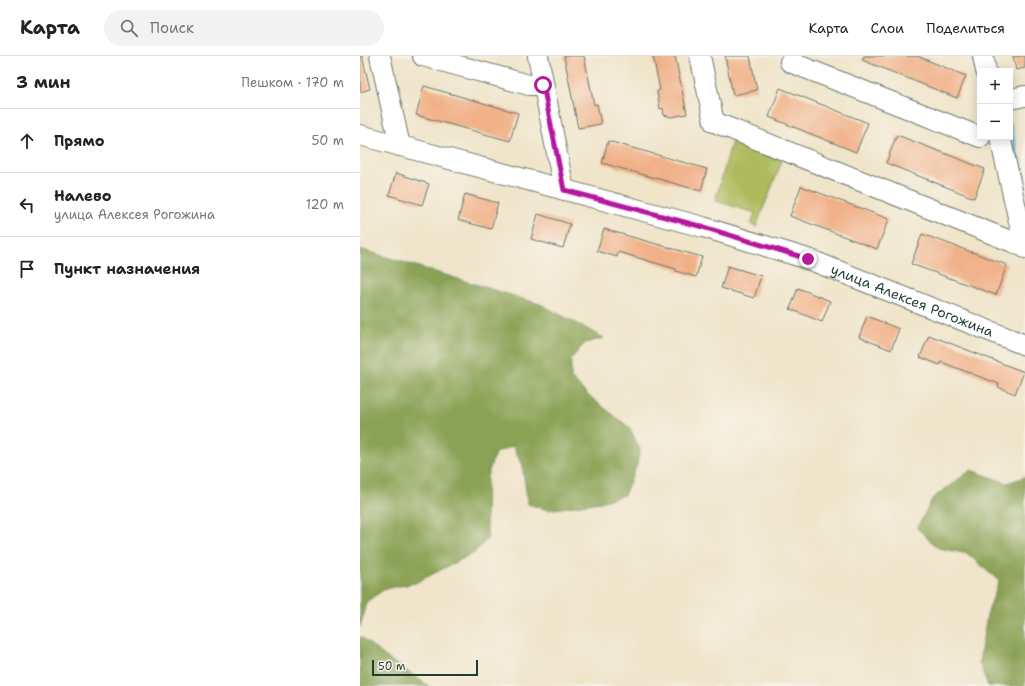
<!DOCTYPE html>
<html lang="ru">
<head>
<meta charset="utf-8">
<style>
  body { margin:0; font-family:"Shantell Sans",sans-serif; background:#f2f2f2; color:#222 }
  .controls { position:absolute; right:12px; top:12px; display:grid; overflow:hidden; border-radius:0px; box-shadow:0 2px 10px #0003 }
  .controls button { width:36px; height:36px; display:grid; place-items:center; padding:0; border:0; border-bottom:1px solid #e0e0e0; background:#fff; color:#222; font:20px sans-serif }
  .scale { position:absolute; left:12px; bottom:10px; width:106px; box-sizing:border-box; padding-left:4px; border:2px solid #1f3d34; border-top:0; font-size:11px; line-height:14px; white-space:nowrap; color:#1f3d34; -webkit-text-stroke:3px #f7f3e8; paint-order:stroke }
  .stop { position:absolute; width:12px; height:12px; margin:-9px; border:3px solid #b5179e; border-radius:50%; background:#fff }
  .stop.end { background:#b5179e; border-color:#fff; box-shadow:0 1px 4px #0008 }
  .list { margin:0; padding:0; list-style:none }
  h2 { display:flex; justify-content:space-between; align-items:center; height:52px; margin:0; padding:0 16px; font-size:17px }
  h2 small { font-size:13px; font-weight:400; color:#767676 }
  .list li { display:grid; grid-template-columns:26px 1fr auto; gap:12px; align-items:center; box-sizing:border-box; height:64px; padding:0 16px; border-top:1px solid #e0e0e0 }
  .list b { display:block; font-size:15px; white-space:nowrap }
  .list p { margin:0; font-size:13px; white-space:nowrap; color:#767676 }
  .list em { font-size:13px; font-style:normal; color:#767676 }
  .icon { flex:none; width:22px; height:22px; fill:none; stroke:currentColor; stroke-width:2; stroke-linecap:round; stroke-linejoin:round }
  .map { position:relative; flex:none; width:665px; height:630px; overflow:hidden }
  header { display:flex; align-items:center; gap:24px; box-sizing:border-box; height:56px; padding:0 20px; background:#fff; border-bottom:1px solid #e0e0e0 }
  header strong { font-size:19px }
  nav { display:flex; gap:22px; margin-inline-start:auto; font-size:14px }
  .search { width:280px; height:36px; background:#f2f2f2; display:flex; align-items:center; gap:10px; box-sizing:border-box; padding:0 14px; border-radius:22px; color:#767676; font-size:15px }
  main { display:flex }
  aside { flex:1; background:#fff }
  .map>svg:first-child { display:block }
  .green { fill:#aeba5c; stroke:#667c48 }
  .forest { fill:#8aa254; stroke:#547044 }
  .lines { fill:none; stroke-linecap:round; stroke-linejoin:round }
  .stream { stroke:#64acdb; stroke-width:4 }
  .building { fill:#f1b188 }
  .minor-casing { stroke:#687768; stroke-width:22 }
  .minor { stroke:#fff; stroke-width:20 }
  .route { stroke:#b5179e; stroke-width:5 }
  .labels { text-anchor:middle; dominant-baseline:central; stroke-width:4; stroke-linejoin:round; paint-order:stroke }
  .street-label { font-size:14px; fill:#1f3d34; stroke:#f7f3e8 }
</style>
</head>
<body>
<header>
<strong>Карта</strong>
<div class="search"><svg class="icon" aria-label="search" viewBox="0 0 24 24"><circle cx="10" cy="10" r="6"/><path d="M15 15l6 6"/></svg>Поиск</div>
<nav><a>Карта</a><a>Слои</a><a>Поделиться</a></nav>
</header>
<main>
<aside>
<h2>3 мин<small>Пешком · 170 m</small></h2>
<ul class="list">
<li><svg class="icon" aria-label="ahead" viewBox="0 0 24 24"><path d="M12 20V5M6 11l6-6 6 6"/></svg><div><b>Прямо</b></div><em>50 m</em></li>
<li><svg class="icon" aria-label="left" viewBox="0 0 24 24"><path d="M17 20v-9H6M10 6l-5 5 5 5"/></svg><div><b>Налево</b><p>улица Алексея Рогожина</p></div><em>120 m</em></li>
<li><svg class="icon" aria-label="arrive" viewBox="0 0 24 24"><path d="M6 21V4h12l-3 4 3 4H6"/></svg><div><b>Пункт назначения</b></div></li>
</ul>
</aside>
<div class="map">
<svg width="665" height="630" viewBox="0 0 665 630">
  <rect width="100%" height="100%" fill="#f7f3e8"/>
  <filter id="ink" filterUnits="userSpaceOnUse"><feTurbulence type="fractalNoise" baseFrequency=".025" numOctaves="2"/><feDisplacementMap in="SourceGraphic" scale="8" xChannelSelector="R" yChannelSelector="G"/><feConvolveMatrix kernelMatrix="1 2 1 2 8 2 1 2 1" color-interpolation-filters="sRGB"/></filter>
  <filter id="wash" filterUnits="userSpaceOnUse"><feTurbulence type="fractalNoise" baseFrequency=".012" numOctaves="4" result="noise"/><feDisplacementMap in="SourceGraphic" scale="16" xChannelSelector="R" yChannelSelector="G"/><feGaussianBlur stdDeviation="0.9" result="paint"/><feColorMatrix in="noise" values="0 0 0 0 0 0 0 0 0 0 0 0 0 0 0 0 0 1.4 0 .05"/><feComposite in="paint" operator="in"/></filter>
  <g filter="url(#wash)">
    <rect width="100%" height="100%" fill="#f0e4c9"/>
    <path class="green" d="M372,85l50,20 -26,66 -5,-2 4,-12 -40,-12z"/>
    <g class="forest">
      <path d="M0,193l180,55 64,34 -19,5 -14,16v19l18,18 41,32 10,22 -3,15 -13,30 -24,7 -52,8 -20,-6 -6,-39 -9,-19 -18,7 -8,24 -1,41 2,20 -14,15 -59,30 -30,6 -19,13 -6,25z"/>
      <path d="M611,414l36,13 18,-6v209h-37l-9,-24 8,-47 12,-34 -31,-27 -30,-6 -21,-20 16,-30z"/>
      <path d="M0,580l27,22 42,28h-69z"/>
    </g>
    <g class="lines">
      <path class="stream" d="M650,69l13,57"/>
    </g>
    <g id="blocks">
      <g class="building">
        <path d="M0,0h2l8,33 -10,3z"/>
        <path d="M204,0h20l10,49 3,-1 4,20 -23,4z"/>
        <path d="M293,0h22l12,58 -16,3 -7,-2 -1,-7 -3,1 -3,-18 3,-1z"/>
        <path d="M365,0h25l7,34 -24,5z"/>
        <path d="M504,0h53l49,20 -9,22 -95,-38z"/>
        <path d="M653,0h12v12l-9,2z"/>
        <path d="M64,30l94,27 -8,28 -94,-26z"/>
        <path d="M420,32l88,35 -12,29 -87,-35z"/>
        <path d="M537,79l88,34 -11,29 -88,-35z"/>
        <path d="M248,85l99,28 -6,22 -99,-28z"/>
        <path d="M36,117l33,11 -7,21 -33,-10z"/>
        <path d="M441,130l88,33 -12,30 -87,-33z"/>
        <path d="M105,138l33,9 -7,26 -33,-9z"/>
        <path d="M178,158l32,10 -7,24 -32,-9z"/>
        <path d="M244,173l98,28 -6,20 -20,-6v-2l-58,-17 -1,5 -20,-6z"/>
        <path d="M562,178l85,31 -11,30 -85,-31z"/>
        <path d="M368,210l33,10 -7,22 -33,-10z"/>
        <path d="M438,232l32,13 -8,21 -32,-13z"/>
        <path d="M507,260l32,13 -8,21 -32,-13z"/>
        <path d="M569,279l95,37 -9,22 -17,-7 1,-3 -58,-22 -1,3 -20,-8z"/>
      </g>
    </g>
  </g>
  <g filter="url(#ink)">
    <use href="#blocks" fill-opacity="0" stroke="#687768" stroke-width="1"/>
    <g class="lines">
      <defs>
        <g id="minor">
          <path d="M20,0l20,90"/>
          <path d="M63,0l106,29h14"/>
          <path d="M178,0l26,134"/>
          <path d="M340,0l14,66 311,125"/>
          <path d="M623,0l3,15"/>
          <path d="M430,6l190,75"/>
          <path d="M650,43l15,-3"/>
          <path id="s1" d="M0,79l343,92 105,32 217,86"/>
          <path d="M640,81l25,111"/>
        </g>
      </defs>
      <use href="#minor" class="minor-casing"/>
      <use href="#minor" class="minor"/>
    </g>
  </g>
  <g class="lines" filter="url(#ink)">
    <path class="route" d="M183,29l21,105 139,37 105,32"/>
  </g>
  <g class="labels">
    <g class="street-label">
      <text stroke="none"><textPath href="#s1" startOffset="577">улица Алексея Рогожина</textPath></text>
    </g>
  </g>
</svg>
<div class="controls">
<button>+</button>
<button>−</button>
</div>
<div class="scale">50 m</div>
<div class="stop" style="left:183px;top:29px"></div>
<div class="stop end" style="left:448px;top:203px"></div>
</div>
</main>
</body>
</html>
